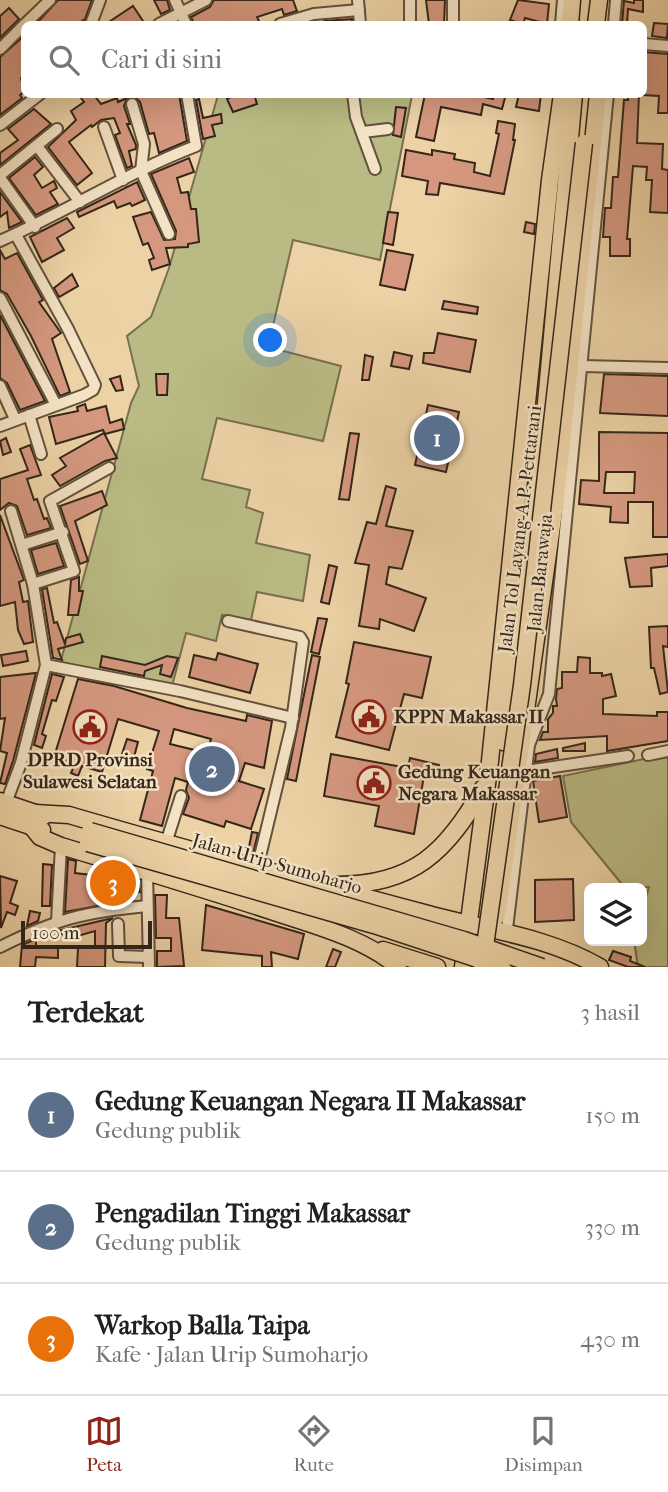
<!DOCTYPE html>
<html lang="id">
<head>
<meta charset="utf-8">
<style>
  body { margin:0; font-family:"IM FELL French Canon",serif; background:#f2f2f2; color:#202124 }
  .controls { position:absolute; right:21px; bottom:21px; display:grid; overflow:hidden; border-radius:10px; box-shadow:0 7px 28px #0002 }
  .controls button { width:63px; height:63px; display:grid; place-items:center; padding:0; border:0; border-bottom:2px solid #e0e0e0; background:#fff; color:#202124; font:35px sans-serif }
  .scale { position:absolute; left:21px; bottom:18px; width:131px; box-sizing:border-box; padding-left:7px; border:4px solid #342619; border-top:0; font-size:19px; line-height:24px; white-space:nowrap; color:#342619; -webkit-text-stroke:5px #f3e2c4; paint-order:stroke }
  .you { position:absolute; left:271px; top:341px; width:24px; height:24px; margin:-18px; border:5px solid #fff; border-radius:50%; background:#1a73e8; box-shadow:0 0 0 10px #1a73e833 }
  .badge { display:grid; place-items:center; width:46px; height:46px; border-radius:50%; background:#8f2418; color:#fff; font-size:23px; font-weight:700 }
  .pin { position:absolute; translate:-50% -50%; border:4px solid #fff; box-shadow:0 2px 7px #0006 }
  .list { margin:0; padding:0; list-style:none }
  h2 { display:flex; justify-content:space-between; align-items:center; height:91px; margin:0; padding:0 28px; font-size:30px }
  h2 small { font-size:23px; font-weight:400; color:#757577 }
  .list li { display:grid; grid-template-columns:46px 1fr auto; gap:21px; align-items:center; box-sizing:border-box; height:112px; padding:0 28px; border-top:2px solid #e0e0e0 }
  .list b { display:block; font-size:26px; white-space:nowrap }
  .list p { margin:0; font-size:23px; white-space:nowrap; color:#757577 }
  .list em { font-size:23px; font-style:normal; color:#757577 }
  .icon { flex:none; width:38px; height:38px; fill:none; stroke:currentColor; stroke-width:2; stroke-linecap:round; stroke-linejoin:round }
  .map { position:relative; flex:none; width:668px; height:967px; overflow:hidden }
  .search { position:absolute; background:#fff; box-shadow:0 7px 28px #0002; left:21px; right:21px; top:21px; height:77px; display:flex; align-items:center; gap:18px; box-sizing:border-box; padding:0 24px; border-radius:10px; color:#757577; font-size:26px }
  .sheet { height:427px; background:#fff }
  nav { display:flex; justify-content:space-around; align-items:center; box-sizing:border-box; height:98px; border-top:2px solid #e0e0e0; background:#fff; font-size:19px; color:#757577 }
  nav a { display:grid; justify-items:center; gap:4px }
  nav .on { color:#8f2418 }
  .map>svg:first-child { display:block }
  .green { fill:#babb84; stroke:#77704e; stroke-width:2 }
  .building { fill:#d5987f; stroke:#342619; stroke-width:2; fill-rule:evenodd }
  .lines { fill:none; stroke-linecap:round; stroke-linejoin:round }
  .minor-casing { stroke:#62513c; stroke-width:14 }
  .highway-casing { stroke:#342619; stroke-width:19 }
  .minor { stroke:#f3e2c4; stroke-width:10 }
  .highway { stroke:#ecd2a5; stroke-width:16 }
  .highway-bridge-casing { stroke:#342619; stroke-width:19; stroke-linecap:butt }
  .highway-bridge { stroke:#ecd2a5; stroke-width:16 }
  .labels { text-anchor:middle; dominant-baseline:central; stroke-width:5; stroke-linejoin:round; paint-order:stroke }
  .street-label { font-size:19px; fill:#342619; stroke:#f3e2c4 }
  .poi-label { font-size:19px; font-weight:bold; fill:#342619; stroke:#f3e2c4; text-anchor:start }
</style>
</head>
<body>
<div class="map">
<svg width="668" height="967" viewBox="0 0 668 967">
  <rect width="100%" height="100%" fill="#ecd2a5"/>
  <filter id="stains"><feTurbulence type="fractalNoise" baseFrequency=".00286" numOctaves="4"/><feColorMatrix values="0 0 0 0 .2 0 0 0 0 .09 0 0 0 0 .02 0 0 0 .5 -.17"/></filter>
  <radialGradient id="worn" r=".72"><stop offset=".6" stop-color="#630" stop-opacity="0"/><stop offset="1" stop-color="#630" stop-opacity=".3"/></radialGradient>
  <g class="green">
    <path d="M218,95h194l-32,165 -87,-20 -25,107 73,19 -18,75 -106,-23 -15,61 48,11 -4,17 17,6 -7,30 54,12 -7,46 -46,-9 -6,28 -29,-5 -6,26 -30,-8 -14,53 -112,-22 71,-261 8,-17 -12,-50 24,-19 18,-49z"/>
    <path d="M668,754v213h-30l-4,-26h8v-30l7,-24 -24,1 -54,-66 -8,-46z"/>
  </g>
  <g class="building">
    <path d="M58,0h34l-7,19 -7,5h-42z"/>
    <path d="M154,0h13l3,10 -9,4z"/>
    <path d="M214,0h79l4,11 -13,4 -2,-6 -25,8 2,4 -6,3h-59l-3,-7 19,-10z"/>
    <path d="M426,0h19l-1,24h-15z"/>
    <path d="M518,0l31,4 -2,20 -22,-6 -2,6 -13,-4z"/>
    <path d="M634,0h9v12l-15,-3 -1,15h-5l2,-23 10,2z"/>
    <path d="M133,6l12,18h-39z"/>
    <path d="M9,8l10,11 -19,19v-22z"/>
    <path d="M352,19v5h-28v-3z"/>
    <path d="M654,23l14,1 -1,14 -15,-2z"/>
    <path d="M24,36v40l-3,2 3,14 -4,3 2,3 -22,17v-58z"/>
    <path d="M643,52l25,2v59h-10l1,-17 -16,-1z"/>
    <path d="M78,94h15l8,10 16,-6 1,4 9,-4 -3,8 6,18h-3l9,21v4l-7,2 3,15 -5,2 -12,-33 5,-2 -6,-15 -13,2 -9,7 -1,-2 -22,17 23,31 -15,12 -29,-38 28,-27 -5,-9 13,-9z"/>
    <path d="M140,94h39l8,47 -28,12 -5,-20 -5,1 -9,-32 -6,-6z"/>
    <path d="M237,94h17l3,10 -24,8 -6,-13z"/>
    <path d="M425,94h45l23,5 1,-5h12l-4,15 -19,-5 -2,11 -40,-8 -7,34 -18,-4z"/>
    <path d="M519,94h22l-2,17 -23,-4z"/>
    <path d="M628,94h11l-2,49 26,1 -1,25 6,1v43l-18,-1 2,-32h-6l1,-13 -14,-1 -6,73h3v17h-20v-19h-7l2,-29h6l2,-31h5l6,-77h4z"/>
    <path d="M199,99l4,19 18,-4 1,9 -10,2 3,11 -12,3 -7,-39z"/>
    <path d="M396,107l10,1 -5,29 -8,-2z"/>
    <path d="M34,109l17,15 -51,41v-12l18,-13 -10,-11z"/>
    <path d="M498,121l17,3 -2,16h2l-11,54 -64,-11 -2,12 -12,-1 2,-13 -26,-5 4,-26 26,5v-5l23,4 -1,5 21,4 -1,9 16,4 9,-42 -3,-1z"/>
    <path d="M35,157l8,10 -9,8 8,13 12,-7 3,7 -7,4 8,12 -22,11 -27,-37z"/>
    <path d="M189,158l5,14 -17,6 4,15 7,-1 3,17h5l3,33 -11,2v3l-22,1 4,16 -18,6 -3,-10 5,-2 -6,-15 -5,2 -10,-28 18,-5 13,28 11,-1 1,-8 -25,-57z"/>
    <path d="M137,182l8,18 -13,6 -2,-3 -13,5 -3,-7 -35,16 -2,-5z"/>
    <path d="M0,192l22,30 -13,6 -2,-16 -7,5z"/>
    <path d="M388,212l10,1 -5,32 -10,-2z"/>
    <path d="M67,218l7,10 -17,10 7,12 -22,12 -12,-25z"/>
    <path d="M526,222l9,2 -1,10 -10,-2z"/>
    <path d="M0,250l5,9 12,-6 26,47 -4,2 22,31 -9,6 18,53 -10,4 -29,-60 -24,-42 -7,-4z"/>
    <path d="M387,250l26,5 -8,35 -25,-5z"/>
    <path d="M72,274l6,12 -19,11 -5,-9z"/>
    <path d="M444,301l34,6 -1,7 -35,-5z"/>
    <path d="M0,315l45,86 -25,9 -13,-27 -7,-5z"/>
    <path d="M438,333l38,7 -6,32 -47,-9 1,-10h10z"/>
    <path d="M394,352l18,4 -3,13 -18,-3z"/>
    <path d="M365,355l8,2 -4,23h-7z"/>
    <path d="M156,374h12l-1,21h-10z"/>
    <path d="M604,374l64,2v40l-68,-3z"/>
    <path d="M120,376l3,14 -7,1 -6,-12z"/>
    <path d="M85,404l2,7 19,-5 4,17 12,-4 2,10 -19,5 -2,-4 -47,14 -7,-27 29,-6 -1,-4z"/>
    <path d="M428,405l31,7 -13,60 -31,-7z"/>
    <path d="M599,432l69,1v104h-15v-35h-25v21l-18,-1 1,-15 -32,-3 2,-24 18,1zM606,472h29l-1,21h-30z"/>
    <path d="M104,433l13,25 -12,3 -45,25 -8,-11 14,-9 -6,-8z"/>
    <path d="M350,433l9,1 -10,66 -10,-1z"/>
    <path d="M6,438l5,14 -8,3 -3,-14z"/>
    <path d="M30,445l11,30 -14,4 7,21 3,-1 7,20 3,-1 4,10 -24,7 -10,-29 -8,-3 -9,7v-31l28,-9 -8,-21z"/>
    <path d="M386,486l10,3 -10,37 27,5 -11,38 -13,-2 -3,17 40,14 -12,33 -34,-12 -1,10 -20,-3 10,-61 -14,-2 12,-41 9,2z"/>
    <path d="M102,491l5,14 -32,16 13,40 -8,3 -20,-58z"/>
    <path d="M0,515l24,65 -5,2 4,20 5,-1 5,41 -9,2 -6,-14 -3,-28 -15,4z"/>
    <path d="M56,543l8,23 -26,8 -7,-24z"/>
    <path d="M668,554v12l-17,2 1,18 -22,1 -5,-29z"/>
    <path d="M329,565l8,2 -8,37 -8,-2z"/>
    <path d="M79,577v14h4l-5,24h-10l3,-35z"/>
    <path d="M47,588l7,35 3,-1 8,22 1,-6 14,-4 3,8 -25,7 4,11 -9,-2 -11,-69z"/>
    <path d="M318,618l9,1 -8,35 -8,-2z"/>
    <path d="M668,626v21l-5,-1 5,46 -8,2 -6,-26h-3l-2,-41z"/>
    <path d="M354,642l77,15 -9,41 -18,-4 -15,56 -53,-13 13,-53 -3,-1z"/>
    <path d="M26,651l2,10 -25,5 -2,-11z"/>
    <path d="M218,653l40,11 -8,29 -61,-16 5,-22 22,5z"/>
    <path d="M312,655l8,2 -24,124 -9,-2z"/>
    <path d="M102,656l43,9 22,-9 11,2 -7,19 -11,-3 2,-9 -17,6 -1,5 -44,-9z"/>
    <path d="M578,657l12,1v15h12v3l9,-2 5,22 -13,3v15l54,2v-4h11v29l-61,10v-15l-67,4 3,-8h5v-13l5,-6v-7h4l-1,-7 1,-10 5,-1v-16h15z"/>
    <path d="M36,673l-23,88 -8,23 -5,-1 7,-30 -7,-2 5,-33 -5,1v-42z"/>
    <path d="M52,674l12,3 -8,24 -4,-1 -10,34 4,2 -4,12 -8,-3z"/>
    <path d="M78,679l36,7 73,22 59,13 1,-6 25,6 -8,47 -19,-5 -6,18 25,8 -13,40 -25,-8 -2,6 -41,-13 6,-16 -3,-8 2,-8 -13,-4 -13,48 -22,-6 13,-49 -6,-2 12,-38 -41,-12 -16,53 -20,-6 -4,10 -7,-3 4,-9 -21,-7zM174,729l37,10 -4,14 -37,-9z"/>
    <path d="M127,739l11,3 -4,15 -12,-3z"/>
    <path d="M585,743v8h-22v-3z"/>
    <path d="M557,749l1,9 -23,4 1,-8z"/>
    <path d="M331,754l77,14 2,-10 29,7 -2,8 -12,-3 -11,64 -39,-8 4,-20 -55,-10z"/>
    <path d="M560,776l7,41 -28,5 -6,-41z"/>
    <path d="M252,832l6,1 -5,21 -5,-2z"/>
    <path d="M68,859l8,2 -1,12 26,3 2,-6 6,2 17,5 -2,9 15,-1 1,7 -10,1v7l-65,12zM91,880l14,4 -3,12 -12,-1z"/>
    <path d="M43,864l9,1 -2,41h-8z"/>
    <path d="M0,876l17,5 -7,22 8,3 -3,9 -8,-3 -6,16z"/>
    <path d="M573,879l1,41 -39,2v-42z"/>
    <path d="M155,895h12l-1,23h13l5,48 -27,1v-16h14v-13h-15z"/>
    <path d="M206,905l98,29 -6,25 -27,-7 1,15h-10v-11l-60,-6z"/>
    <path d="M30,911l10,2 -2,8 -11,5z"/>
    <path d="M113,918l-7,5 -1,44h-28l1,-19h17v-17l-21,6 -21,-5z"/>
    <path d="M31,941h5v5l22,1v11l-22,-1 -1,10h-15l2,-22z"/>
    <path d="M333,949l8,3 -6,15h-9z"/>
    <path d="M613,951l18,6 -1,4 15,6h-17l-19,-7z"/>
  </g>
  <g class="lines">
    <defs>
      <g id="minor">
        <path d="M175,0l11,24"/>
        <path d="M358,0l2,24"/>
        <path d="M25,24l25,-24"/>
        <path d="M91,24l9,-24"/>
        <path d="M159,24l47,-24"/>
        <path d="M280,24l34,-10 45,-4"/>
        <path d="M410,24v-24"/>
        <path d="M453,24v-24"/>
        <path d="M561,24l2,-24"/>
        <path d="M614,24l2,-24"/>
        <path d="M644,44l24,2"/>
        <path d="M0,49l24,-24"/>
        <path d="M353,94l3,23 19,52"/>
        <path d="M132,104l12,40 -3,27 28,63"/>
        <path d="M0,125l40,-31"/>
        <path d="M104,127l19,53"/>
        <path d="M363,132l25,-3"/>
        <path d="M37,146l43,56"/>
        <path d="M0,175l57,-46"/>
        <path d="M0,178l35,49"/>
        <path d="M0,241c66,-29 128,-69 196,-95l-9,-52"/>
        <path d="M0,298l56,107"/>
        <path d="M582,366l86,2"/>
        <path d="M0,386l15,33"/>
        <path d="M29,415l12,39"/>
        <path d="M0,426l84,-31 9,-5 2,-5 -27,-56 -52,-94"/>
        <path d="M22,545l41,-13"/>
        <path d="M33,584l41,-13 -24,-70 59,-33"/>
        <path d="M228,621l72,16 3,5 -12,86 -34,141"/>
        <path d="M46,665l134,26 113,27"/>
        <path d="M648,755l20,-4"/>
        <path d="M526,771l102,-15"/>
        <path d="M6,803l15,-40 25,-98 -13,-81 -22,-73"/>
        <path d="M166,843l15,-47"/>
        <path d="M147,871l2,96"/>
        <path d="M57,921l4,-75"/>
        <path d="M118,924l1,32 29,1"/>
        <path d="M507,929l22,-184 20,-51 59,-600"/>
        <path d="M0,947c56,-28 85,-35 147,-41"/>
      </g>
      <g id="highway">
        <path d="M570,24l2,-24"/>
        <path d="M596,24l3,-24"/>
        <path d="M503,742l40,-306 31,-342"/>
        <path d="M0,801l44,15"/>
        <path d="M35,813l34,2c119,35 239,67 359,99 58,16 118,22 172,53"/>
        <path d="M0,816l42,14"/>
        <path d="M32,827l8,10 21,9c70,21 140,42 210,65 42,14 93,27 127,56"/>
        <path d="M337,885c76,0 110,-33 146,-97"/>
        <path d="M497,916l60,-426 41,-396"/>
        <path d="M383,950l54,17"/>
        <path d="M463,967l27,-206 60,-581 12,-86"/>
      </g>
    </defs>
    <use href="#minor" class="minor-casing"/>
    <use href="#highway" class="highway-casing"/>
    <use href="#minor" class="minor"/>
    <use href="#highway" class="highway"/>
    <defs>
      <g id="highway-bridge">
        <path d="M90,831l374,109 78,27"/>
        <path d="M88,843l286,82 128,42"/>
        <path d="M482,967l40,-282 62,-542"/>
      </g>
    </defs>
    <use href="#highway-bridge" class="highway-bridge-casing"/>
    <use href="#highway-bridge" class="highway-bridge"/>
  </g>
  <defs>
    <symbol id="civic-ring" viewBox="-11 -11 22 22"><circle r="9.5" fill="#f3e2c4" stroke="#8f2418" stroke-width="1.5"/><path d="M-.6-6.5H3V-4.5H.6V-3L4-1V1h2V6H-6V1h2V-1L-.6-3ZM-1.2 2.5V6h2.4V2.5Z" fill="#8f2418"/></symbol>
  </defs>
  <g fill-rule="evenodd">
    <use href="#civic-ring" x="350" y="698" width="38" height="38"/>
    <use href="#civic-ring" x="71" y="708" width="38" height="38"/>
    <use href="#civic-ring" x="355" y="764" width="38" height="38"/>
  </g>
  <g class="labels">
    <g class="street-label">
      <text transform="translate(520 529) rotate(-83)">Jalan Tol Layang A.P. Pettarani</text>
      <text transform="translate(540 573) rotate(-84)">Jalan Barawaja</text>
      <text transform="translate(277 864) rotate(16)">Jalan Urip Sumoharjo</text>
    </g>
    <g class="poi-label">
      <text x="394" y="717">KPPN Makassar II</text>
      <text x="90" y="760" text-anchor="middle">DPRD Provinsi<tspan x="90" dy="22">Sulawesi Selatan</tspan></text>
      <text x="398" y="772">Gedung Keuangan<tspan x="398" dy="22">Negara Makassar</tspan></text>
    </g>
  </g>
  <rect width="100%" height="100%" filter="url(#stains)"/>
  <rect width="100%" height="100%" fill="url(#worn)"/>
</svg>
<div class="controls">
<button><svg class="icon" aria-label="layers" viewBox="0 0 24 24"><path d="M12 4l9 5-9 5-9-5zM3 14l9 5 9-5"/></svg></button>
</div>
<div class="scale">100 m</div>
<div class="you"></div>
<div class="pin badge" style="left:437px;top:438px;background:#5c6f8a">1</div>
<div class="pin badge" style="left:212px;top:769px;background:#5c6f8a">2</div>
<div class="pin badge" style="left:113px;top:883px;background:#e8710a">3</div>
<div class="search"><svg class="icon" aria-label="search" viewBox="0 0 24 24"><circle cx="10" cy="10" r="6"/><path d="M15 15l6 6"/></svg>Cari di sini</div>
</div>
<section class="sheet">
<h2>Terdekat<small>3 hasil</small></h2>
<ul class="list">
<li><span class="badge" style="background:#5c6f8a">1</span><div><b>Gedung Keuangan Negara II Makassar</b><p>Gedung publik</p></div><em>150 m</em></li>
<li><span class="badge" style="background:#5c6f8a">2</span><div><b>Pengadilan Tinggi Makassar</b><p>Gedung publik</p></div><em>330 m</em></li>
<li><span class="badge" style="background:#e8710a">3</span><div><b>Warkop Balla Taipa</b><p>Kafe · Jalan Urip Sumoharjo</p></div><em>430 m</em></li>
</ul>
</section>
<nav>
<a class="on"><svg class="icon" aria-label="map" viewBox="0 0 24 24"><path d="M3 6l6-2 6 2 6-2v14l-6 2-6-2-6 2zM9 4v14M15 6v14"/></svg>Peta</a>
<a><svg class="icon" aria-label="directions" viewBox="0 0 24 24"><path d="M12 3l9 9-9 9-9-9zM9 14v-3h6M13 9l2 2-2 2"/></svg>Rute</a>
<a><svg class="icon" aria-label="saved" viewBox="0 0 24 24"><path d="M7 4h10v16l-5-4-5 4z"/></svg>Disimpan</a>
</nav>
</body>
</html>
